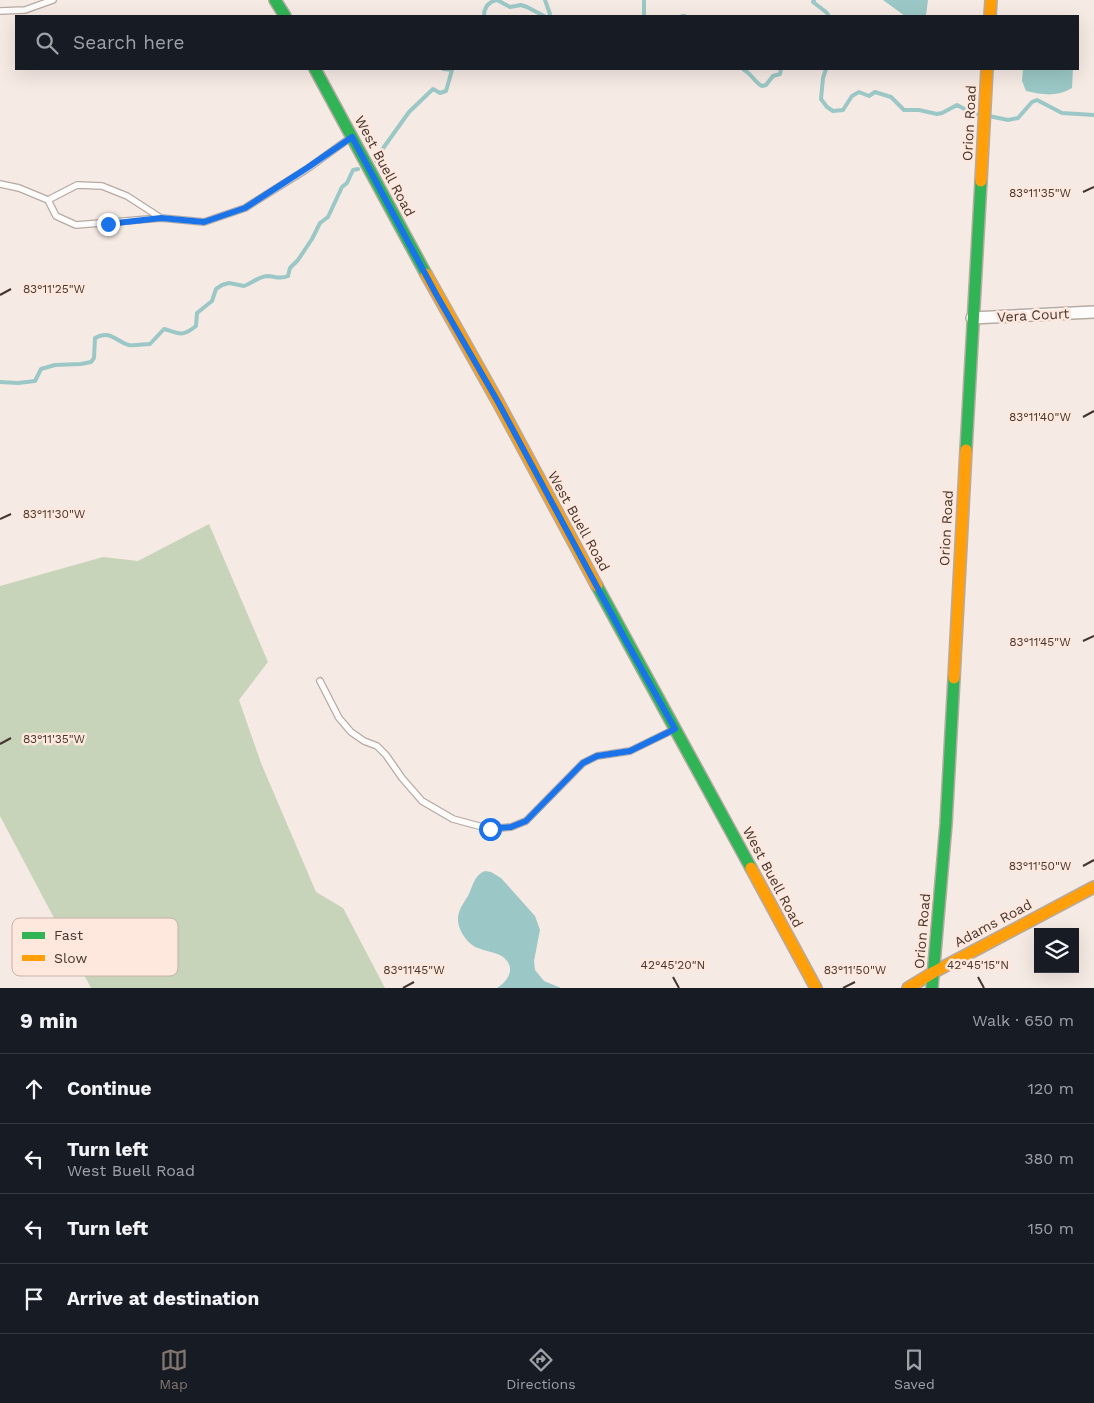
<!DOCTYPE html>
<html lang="en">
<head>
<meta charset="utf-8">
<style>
  body { margin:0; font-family:"Work Sans",sans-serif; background:#20242c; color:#f1f3f6 }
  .controls { position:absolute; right:15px; bottom:15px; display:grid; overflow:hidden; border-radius:0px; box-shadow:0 5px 20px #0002 }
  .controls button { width:45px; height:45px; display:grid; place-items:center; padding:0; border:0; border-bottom:1px solid #363941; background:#171b24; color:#f1f3f6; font:25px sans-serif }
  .stop { position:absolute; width:15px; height:15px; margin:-11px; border:4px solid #1a73e8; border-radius:50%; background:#fff }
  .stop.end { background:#1a73e8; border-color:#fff; box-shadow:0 1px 5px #0008 }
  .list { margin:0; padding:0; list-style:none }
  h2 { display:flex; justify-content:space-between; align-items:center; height:65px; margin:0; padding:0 20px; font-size:21px }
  h2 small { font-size:16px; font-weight:400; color:#9ea1a6 }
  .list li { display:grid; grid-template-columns:32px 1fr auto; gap:15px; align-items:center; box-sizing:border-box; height:70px; padding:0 20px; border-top:1px solid #363941 }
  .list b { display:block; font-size:19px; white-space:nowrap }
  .list p { margin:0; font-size:16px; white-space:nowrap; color:#9ea1a6 }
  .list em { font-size:16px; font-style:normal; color:#9ea1a6 }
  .icon { flex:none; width:28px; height:28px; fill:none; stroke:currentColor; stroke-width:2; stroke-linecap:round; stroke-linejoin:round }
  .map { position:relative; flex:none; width:1094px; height:988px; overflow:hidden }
  .search { position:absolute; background:#171b24; box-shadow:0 5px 20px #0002; left:15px; right:15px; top:15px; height:55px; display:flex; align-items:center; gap:12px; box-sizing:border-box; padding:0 18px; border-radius:0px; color:#9ea1a6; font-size:19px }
  .sheet { height:345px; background:#171b24 }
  nav { display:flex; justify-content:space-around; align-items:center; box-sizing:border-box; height:70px; border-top:1px solid #363941; background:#171b24; font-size:14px; color:#9ea1a6 }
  nav a { display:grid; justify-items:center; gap:2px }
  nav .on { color:#82756e }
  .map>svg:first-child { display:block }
  .forest { fill:#c8d4b9 }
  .water { fill:#9bc8c6 }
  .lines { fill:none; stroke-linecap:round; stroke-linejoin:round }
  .stream { stroke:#9bc8c6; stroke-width:4 }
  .lane-casing { stroke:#b6aaa4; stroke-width:8 }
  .street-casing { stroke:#b6aaa4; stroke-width:14 }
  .fast-casing { stroke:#b6aaa4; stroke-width:14 }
  .slow-casing { stroke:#b6aaa4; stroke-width:14 }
  .lane { stroke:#fefcfb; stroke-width:5.5 }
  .street { stroke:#fefcfb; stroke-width:11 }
  .fast { stroke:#30b455; stroke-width:11 }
  .slow { stroke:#ff9f0a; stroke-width:11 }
  .route { stroke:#1a73e8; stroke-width:6 }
  .ticks { fill:none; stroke:#44362e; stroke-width:2 }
  .labels { text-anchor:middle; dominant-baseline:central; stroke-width:5; stroke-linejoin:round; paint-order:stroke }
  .street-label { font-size:14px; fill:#44362e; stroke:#fee7dc }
  .key { fill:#fee7dc; stroke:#c6b2a8; stroke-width:1 }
  .key-label { font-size:14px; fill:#44362e }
  .ticks-label { font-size:12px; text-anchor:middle; fill:#44362e; stroke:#fee7dc; stroke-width:5; stroke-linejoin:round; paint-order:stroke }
</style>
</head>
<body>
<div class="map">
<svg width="1094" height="988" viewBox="0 0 1094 988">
  <rect width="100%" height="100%" fill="#f6eae4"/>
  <path class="forest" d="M209,524l59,138 -29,38 22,63 55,129 27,16 42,80h-294l-91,-172v-230l103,-29 35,4z"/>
  <g class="water">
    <path d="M883,0h45l-2,15 -2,1h-19z"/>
    <path d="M1023,69h50l-1,19c-15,9 -29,7 -46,3l-4,-10z"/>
    <path d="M485,871l6,1 10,6 34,38 5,14 -6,31 1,9 9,11 17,7h-64c13,-8 20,-23 3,-33 -7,-3 -15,-4 -22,-7 -11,-4 -21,-19 -20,-31 1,-8 6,-15 10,-21 5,-10 6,-21 17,-25z"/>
  </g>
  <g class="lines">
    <g class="stream">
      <path d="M545,0l5,14 -1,2"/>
      <path d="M644,0v16"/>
      <path d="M814,0l-1,2 13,10 3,4"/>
      <path d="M484,16c0,-9 4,-14 13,-16l13,7 11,-2 6,2 17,9"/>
      <path d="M682,16h3"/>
      <path d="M745,69l-1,1c8,4 10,12 18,16l4,-1 7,-9 7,-2 1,-5"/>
      <path d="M826,69l-3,9 -2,21 6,8 6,4 10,-1 9,-14 7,-4 10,4 6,-4 16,5 13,13h15l18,4 5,-1 15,-8 15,8 10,2"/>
      <path d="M989,116l19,4 10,-2 14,-16 5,-2 25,13 32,2"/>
      <path d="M376,161l3,-7 30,-42 24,-23 7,4 6,-2 6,-21 -9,-1"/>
      <path d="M0,382l18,1 17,-2 6,-12 14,-4 26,-1 10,-2 3,-4 1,-20c15,-9 22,4 34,7 6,1 15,-1 21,-1l14,-15c15,4 17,9 32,-3l1,-13 15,-12 4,-12 6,-4 7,-2 15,3c8,-3 14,-9 23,-10 8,0 13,4 21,0l2,-8 8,-8 14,-21 8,-16 8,-6 14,-30 5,-4 6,-13 5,-1"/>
    </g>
    <defs>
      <g id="lane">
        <path d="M0,11l25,-1 28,-10"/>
        <path d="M0,184l19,4 29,12"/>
        <path d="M161,218l-85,7 -20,-9 -8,-16 29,-15 25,1 25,10 34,22 43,4 41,-14 62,-39 43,-31"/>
        <path d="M320,681l19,37 12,14 13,9 13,5 9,9 16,23 20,23 31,18 37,10 21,-2 15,-6 57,-58 14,-7 33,-5 45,-22"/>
      </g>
      <path id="street" d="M972,318l122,-6"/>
      <g id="fast">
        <path d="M275,0l10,16"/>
        <path d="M315,69l111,205"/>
        <path d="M966,450l15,-269"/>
        <path d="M597,586l154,282"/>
        <path d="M932,988l14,-164 8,-146"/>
      </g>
      <g id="slow">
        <path d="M990,16l1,-16"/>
        <path d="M981,181l6,-112"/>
        <path d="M426,274l72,128 99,184"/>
        <path d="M954,678l12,-228"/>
        <path d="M751,868l65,120"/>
        <path d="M908,988l26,-16 160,-85"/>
      </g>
    </defs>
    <use href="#lane" class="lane-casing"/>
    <use href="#street" class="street-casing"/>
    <use href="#fast" class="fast-casing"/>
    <use href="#slow" class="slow-casing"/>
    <use href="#lane" class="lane"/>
    <use href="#street" class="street"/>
    <use href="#fast" class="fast"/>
    <use href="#slow" class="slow"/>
  </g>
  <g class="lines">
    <path class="route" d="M108,224l53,-6 43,4 41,-14 62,-40 45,-31 84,157 62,108 127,237 50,90 -45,22 -33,5 -14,7 -57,58 -15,6 -21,2"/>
  </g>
  <path class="ticks" d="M1083,192l11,-5M0,295l11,-6M1083,417l11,-6M0,519l11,-5M1083,641l11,-5M0,744l11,-6M1083,866l11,-6M673,977l6,11M978,977l6,11M403,988l11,-6M843,988l12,-6"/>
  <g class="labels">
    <g class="street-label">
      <text transform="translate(969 123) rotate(-87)">Orion Road</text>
      <text transform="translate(385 166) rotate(62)">West Buell Road</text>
      <text transform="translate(1033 315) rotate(-3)">Vera Court</text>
      <text transform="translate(579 521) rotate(61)">West Buell Road</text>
      <text transform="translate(946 528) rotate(-87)">Orion Road</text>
      <text transform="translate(773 877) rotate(62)">West Buell Road</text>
      <text transform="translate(993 923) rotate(-28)">Adams Road</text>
      <text transform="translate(922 931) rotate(-85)">Orion Road</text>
    </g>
  </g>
  <rect x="12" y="918" width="166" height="58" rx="8" class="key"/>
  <rect x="22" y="932" width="23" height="7" fill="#30b455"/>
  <rect x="22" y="955" width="23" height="6" fill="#ff9f0a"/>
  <g class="key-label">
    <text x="54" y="940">Fast</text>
    <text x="54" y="963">Slow</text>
  </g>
  <g class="ticks-label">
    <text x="1040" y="197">83°11'35"W</text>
    <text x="54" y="293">83°11'25"W</text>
    <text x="1040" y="421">83°11'40"W</text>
    <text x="54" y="518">83°11'30"W</text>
    <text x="1040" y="646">83°11'45"W</text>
    <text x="54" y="743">83°11'35"W</text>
    <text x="1040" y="870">83°11'50"W</text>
    <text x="673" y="969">42°45'20"N</text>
    <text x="978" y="969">42°45'15"N</text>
    <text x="414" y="974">83°11'45"W</text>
    <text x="855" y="974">83°11'50"W</text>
  </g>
</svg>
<div class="controls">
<button><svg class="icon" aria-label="layers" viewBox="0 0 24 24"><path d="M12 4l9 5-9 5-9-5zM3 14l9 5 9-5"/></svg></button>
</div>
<div class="stop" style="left:490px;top:829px"></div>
<div class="stop end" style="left:108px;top:224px"></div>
<div class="search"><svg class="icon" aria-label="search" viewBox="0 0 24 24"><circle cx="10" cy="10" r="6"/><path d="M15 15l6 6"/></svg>Search here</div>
</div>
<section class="sheet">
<h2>9 min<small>Walk · 650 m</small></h2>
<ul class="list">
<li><svg class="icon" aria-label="ahead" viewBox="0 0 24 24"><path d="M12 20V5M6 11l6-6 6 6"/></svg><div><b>Continue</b></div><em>120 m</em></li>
<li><svg class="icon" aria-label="left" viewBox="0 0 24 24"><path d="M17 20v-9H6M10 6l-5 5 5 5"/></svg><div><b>Turn left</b><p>West Buell Road</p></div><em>380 m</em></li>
<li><svg class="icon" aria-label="left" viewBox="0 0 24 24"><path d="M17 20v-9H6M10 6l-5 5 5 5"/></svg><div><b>Turn left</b></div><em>150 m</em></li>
<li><svg class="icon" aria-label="arrive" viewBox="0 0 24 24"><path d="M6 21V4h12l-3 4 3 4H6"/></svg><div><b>Arrive at destination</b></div></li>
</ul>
</section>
<nav>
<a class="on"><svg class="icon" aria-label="map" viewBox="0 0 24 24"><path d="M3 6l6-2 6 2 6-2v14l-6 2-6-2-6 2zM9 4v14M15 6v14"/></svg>Map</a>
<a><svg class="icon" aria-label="directions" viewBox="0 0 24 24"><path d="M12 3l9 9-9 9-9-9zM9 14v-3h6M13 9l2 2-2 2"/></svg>Directions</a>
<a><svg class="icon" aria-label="saved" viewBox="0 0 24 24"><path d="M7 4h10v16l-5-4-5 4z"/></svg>Saved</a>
</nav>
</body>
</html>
